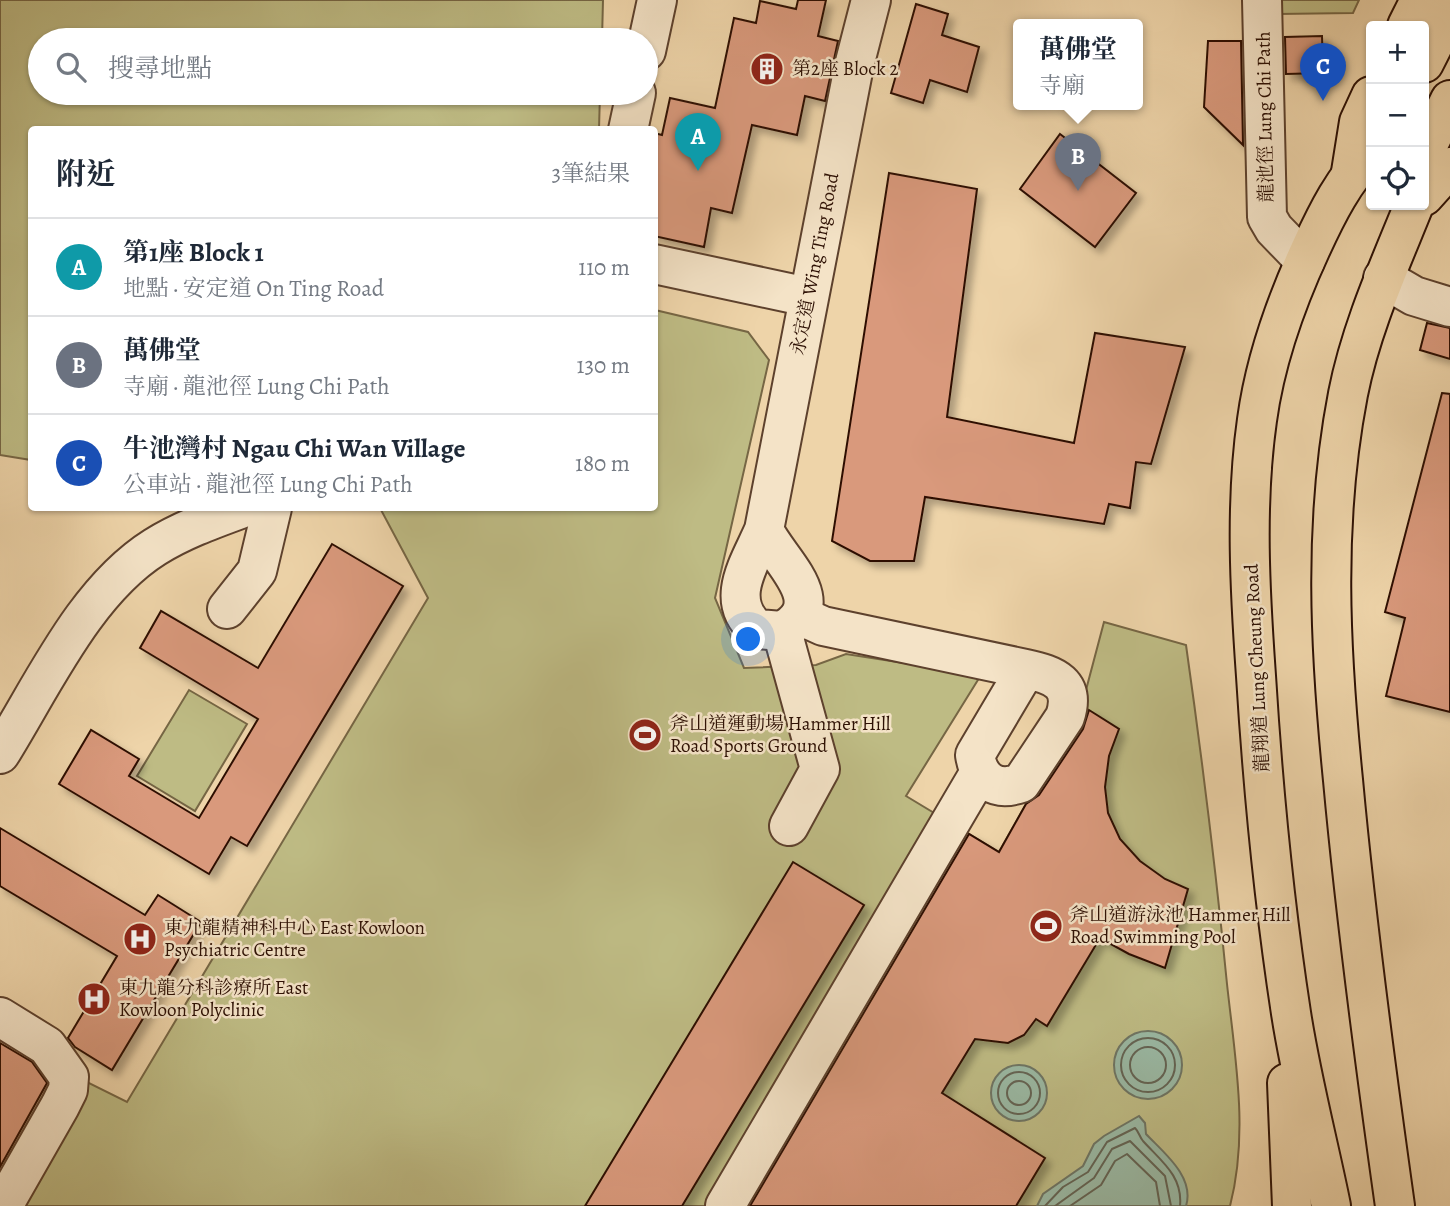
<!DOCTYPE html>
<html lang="zh-TW">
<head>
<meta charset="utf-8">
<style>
  body { margin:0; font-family:Alegreya,"Noto Serif TC",serif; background:#f6f6f7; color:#1f2937 }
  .controls { position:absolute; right:21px; top:21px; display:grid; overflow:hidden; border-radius:7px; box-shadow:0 2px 5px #0004 }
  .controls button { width:63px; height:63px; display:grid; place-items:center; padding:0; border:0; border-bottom:2px solid #e0e1e3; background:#fff; color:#1f2937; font:35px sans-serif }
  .you { position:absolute; left:749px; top:640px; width:24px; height:24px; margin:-18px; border:5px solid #fff; border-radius:50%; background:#1a73e8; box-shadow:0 0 0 10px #1a73e833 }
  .badge { display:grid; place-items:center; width:46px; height:46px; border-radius:50%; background:#8f2418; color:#fff; font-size:23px; font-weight:700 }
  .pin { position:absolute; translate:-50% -58px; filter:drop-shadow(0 2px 4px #0008) }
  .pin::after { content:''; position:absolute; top:37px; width:24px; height:21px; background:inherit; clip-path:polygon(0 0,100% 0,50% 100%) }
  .popup { position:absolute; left:1013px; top:19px; width:130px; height:91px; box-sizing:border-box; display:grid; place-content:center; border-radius:7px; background:#fff; filter:drop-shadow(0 2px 5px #0005); font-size:23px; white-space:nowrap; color:#747a83 }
  .popup b { font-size:26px; color:#1f2937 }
  .popup::after { content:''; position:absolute; left:50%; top:100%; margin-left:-14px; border:14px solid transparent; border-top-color:#fff }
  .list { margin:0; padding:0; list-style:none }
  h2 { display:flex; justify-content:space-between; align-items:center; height:91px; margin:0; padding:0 28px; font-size:30px }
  h2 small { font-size:23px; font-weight:400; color:#747a83 }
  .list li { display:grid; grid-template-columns:46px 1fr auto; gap:21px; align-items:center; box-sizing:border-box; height:98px; padding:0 28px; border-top:2px solid #e0e1e3 }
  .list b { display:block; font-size:26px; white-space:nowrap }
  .list p { margin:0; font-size:23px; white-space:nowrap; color:#747a83 }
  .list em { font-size:23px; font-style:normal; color:#747a83 }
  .icon { flex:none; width:38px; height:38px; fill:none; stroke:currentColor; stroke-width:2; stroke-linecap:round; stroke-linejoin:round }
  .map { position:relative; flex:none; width:1450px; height:1206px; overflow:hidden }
  .search { position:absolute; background:#fff; box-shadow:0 2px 5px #0004; left:28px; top:28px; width:630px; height:77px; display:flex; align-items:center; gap:18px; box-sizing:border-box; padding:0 24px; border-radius:38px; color:#747a83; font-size:26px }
  .panel { position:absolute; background:#fff; box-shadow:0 2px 5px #0004; left:28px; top:126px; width:630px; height:385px; border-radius:7px }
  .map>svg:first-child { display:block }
  .green { fill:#bebb84; stroke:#766644; stroke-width:2 }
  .water { fill:#9ab9a4; stroke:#6e7564; stroke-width:2 }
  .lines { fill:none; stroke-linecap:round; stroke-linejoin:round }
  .shore { stroke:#646454; stroke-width:2 }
  .building { fill:#d9997b; stroke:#2d1004; stroke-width:2; filter:url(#shadow) }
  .minor-casing { stroke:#5d412d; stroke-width:42 }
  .highway-casing { stroke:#2d1004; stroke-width:42 }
  .minor { stroke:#f4e3c7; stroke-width:38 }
  .highway { stroke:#eed4a9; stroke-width:38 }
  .labels { text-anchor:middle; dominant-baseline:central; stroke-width:5; stroke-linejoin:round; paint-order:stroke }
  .poi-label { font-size:19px; fill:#2d1004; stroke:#f4e3c7; text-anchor:start }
  .street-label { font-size:19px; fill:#2d1004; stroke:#f4e3c7 }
</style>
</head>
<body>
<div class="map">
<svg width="1450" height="1206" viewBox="0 0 1450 1206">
  <defs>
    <filter id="shadow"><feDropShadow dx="6" dy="6" stdDeviation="3.5" flood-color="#0004"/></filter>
  </defs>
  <rect width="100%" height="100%" fill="#eed4a9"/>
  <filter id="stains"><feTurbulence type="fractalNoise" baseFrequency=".00286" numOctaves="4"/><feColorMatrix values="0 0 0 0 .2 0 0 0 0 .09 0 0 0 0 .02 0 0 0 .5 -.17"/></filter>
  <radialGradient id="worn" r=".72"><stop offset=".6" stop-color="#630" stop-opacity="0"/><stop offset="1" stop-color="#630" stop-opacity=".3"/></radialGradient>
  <g class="green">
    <path d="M0,0h603l-1,40h-562v53h560l-1,36 -567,1 -1,330 -31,-5z"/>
    <path d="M1278,0h81l-6,13 -75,1z"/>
    <path d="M655,310l93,22 21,28 -54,238 29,70 72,-3 30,-11 135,21 -75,121 93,56 83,-147 22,-83 82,23c16,113 30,226 41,339 8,74 22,149 3,222h-1215l72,-124 40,20 301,-504 -48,-90h274z"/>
    <path d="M189,690l58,34 -52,87 -58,-35z"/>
  </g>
  <g class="water">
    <circle cx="1148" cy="1065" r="34"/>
    <circle cx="1019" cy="1093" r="28"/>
    <path d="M1139,1116l6,7 1,11c18,19 49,43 40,72h-149l6,-12 40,-28 11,-22 10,-8z"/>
  </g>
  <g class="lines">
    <g class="shore">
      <circle cx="1148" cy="1065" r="27"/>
      <circle cx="1148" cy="1065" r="18"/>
      <circle cx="1019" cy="1093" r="21"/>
      <circle cx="1019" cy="1093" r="12"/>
      <path d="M1045,1206l18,-19 25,-15 19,-30 28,-14c4,4 4,8 8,13 18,20 40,35 37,65"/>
      <path d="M1055,1206l39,-28 18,-29 18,-8 35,35 6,30"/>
      <path d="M1070,1206l31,-21 14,-24 12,-7 29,28 4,24"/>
    </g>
  </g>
  <g class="building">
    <path d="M798,0h28l-8,36 20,5 -13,60 -20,-5 -8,39 -45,-10 -20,88 -21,-5 -7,39 -50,-11v-103l8,2 8,-37 45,10 19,-90 22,5 4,-22 36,8z"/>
    <path d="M916,4l32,10 -6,21 37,12 -12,45 -37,-12 -7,23 -32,-10z"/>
    <path d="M1322,36l1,37 -37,1 -1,-37z"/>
    <path d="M1208,41h33l2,104 -39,-38z"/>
    <path d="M1060,134l76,59 -41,54 -75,-58z"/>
    <path d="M889,173l88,16 -30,228 127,26 21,-110 90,14 -34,117 -15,-2 -6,46 -21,-4 -5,20 -179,-27 -11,64h-44l-38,-20z"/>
    <path d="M1427,323l23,5v31l-30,-9z"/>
    <path d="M1442,393l8,1v318l-64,-16 19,-78 -20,-6z"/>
    <path d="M332,544l71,42 -156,260 -16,-9 -22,37 -150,-90 32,-54 48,29 -10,17 70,42 59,-99 -118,-71 21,-37 97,57z"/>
    <path d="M1089,710l30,19 -10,27 -4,31 3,26 12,26 20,22 25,18 23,10 -23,79 -36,-14 -29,-16 -53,88 -11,-7 -12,16 -16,8 -33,-4 -33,54 103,65 -29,48h-266l219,-372 30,18 27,-48 13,-9 44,-66z"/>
    <path d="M0,828l145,87 13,-20 43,27 -89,148 -37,-23 -7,-9 49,-82 -117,-70z"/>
    <path d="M793,862l71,43 -182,301h-97z"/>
    <path d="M0,1043l32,19 15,21 -47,84z"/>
  </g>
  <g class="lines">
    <defs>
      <g id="minor">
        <path d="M1262,0l5,217 7,12 31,32"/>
        <path d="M646,51l11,-51"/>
        <path d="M628,130l8,-37"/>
        <path d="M654,264l154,33"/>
        <path d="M1383,278l31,18 36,11"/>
        <path d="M764,530c16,33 69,73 18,101l-25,-2c-34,-29 -7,-66 7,-99l90,-464 17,-66"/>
        <path d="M227,609l30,-38 15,-63"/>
        <path d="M801,616l22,10 203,43c28,6 50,14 39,48l-44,66c-25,9 -42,-2 -46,-28l51,-86"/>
        <path d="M782,631l38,138 -31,57"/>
        <path d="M0,754c43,-69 85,-163 155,-207 27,-17 58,-28 88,-39"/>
        <path d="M0,1017l47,29 22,31 -1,13 -8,16 -57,100"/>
        <path d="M725,1206l255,-434"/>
      </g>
      <g id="highway">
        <path d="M1407,26l13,-26"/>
        <path d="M1424,63l26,-51"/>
        <path d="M1424,153l26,-53"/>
        <path d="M1351,172l8,-50 12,-26"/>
        <path d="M1424,196l26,-29"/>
        <path d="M1287,1083l5,123"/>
        <path d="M1331,1206c-13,-64 -30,-128 -40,-193 -17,-111 -28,-224 -35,-337 -6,-84 -11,-172 1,-256 8,-59 29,-118 54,-172 16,-35 33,-69 60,-96"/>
        <path d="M1395,1206c-20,-142 -39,-284 -52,-426 -13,-130 -20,-257 5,-386 13,-66 41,-127 66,-189"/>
      </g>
    </defs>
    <use href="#minor" class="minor-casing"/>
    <use href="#highway" class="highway-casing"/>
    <use href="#minor" class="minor"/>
    <use href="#highway" class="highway"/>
  </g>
  <defs>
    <symbol id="building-disc" viewBox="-11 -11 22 22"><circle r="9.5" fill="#8f2418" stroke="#f4e3c7"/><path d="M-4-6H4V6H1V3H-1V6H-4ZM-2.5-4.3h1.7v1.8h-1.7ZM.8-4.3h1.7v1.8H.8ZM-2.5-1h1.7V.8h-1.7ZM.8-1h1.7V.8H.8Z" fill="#fff"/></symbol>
    <symbol id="stadium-disc" viewBox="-11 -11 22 22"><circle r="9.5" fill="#8f2418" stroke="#f4e3c7"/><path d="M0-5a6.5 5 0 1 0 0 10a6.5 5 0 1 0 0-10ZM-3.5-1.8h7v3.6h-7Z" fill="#fff"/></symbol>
    <symbol id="hospital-disc" viewBox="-11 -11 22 22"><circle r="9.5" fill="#8f2418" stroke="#f4e3c7"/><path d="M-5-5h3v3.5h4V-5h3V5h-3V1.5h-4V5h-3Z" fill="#fff"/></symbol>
  </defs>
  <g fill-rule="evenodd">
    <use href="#building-disc" x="748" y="50" width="38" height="38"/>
    <use href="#stadium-disc" x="626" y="716" width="38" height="38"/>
    <use href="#stadium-disc" x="1027" y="907" width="38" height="38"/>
    <use href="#hospital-disc" x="121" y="920" width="38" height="38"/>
    <use href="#hospital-disc" x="75" y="980" width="38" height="38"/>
  </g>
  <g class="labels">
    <g class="poi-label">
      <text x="792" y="69">第2座 Block 2</text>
      <text x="670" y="724">斧山道運動場 Hammer Hill<tspan x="670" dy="22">Road Sports Ground</tspan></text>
      <text x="1070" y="915">斧山道游泳池 Hammer Hill<tspan x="1070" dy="22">Road Swimming Pool</tspan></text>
      <text x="164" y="928">東九龍精神科中心 East Kowloon<tspan x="164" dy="22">Psychiatric Centre</tspan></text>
      <text x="119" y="988">東九龍分科診療所 East<tspan x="119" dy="22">Kowloon Polyclinic</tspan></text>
    </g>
    <g class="street-label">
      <text transform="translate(1265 117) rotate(-91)">龍池徑 Lung Chi Path</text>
      <text transform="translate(815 264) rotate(-79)">永定道 Wing Ting Road</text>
      <text transform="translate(1257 668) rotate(-93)">龍翔道 Lung Cheung Road</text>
    </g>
  </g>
  <rect width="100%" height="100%" filter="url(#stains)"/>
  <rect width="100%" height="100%" fill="url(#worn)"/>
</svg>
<div class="controls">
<button>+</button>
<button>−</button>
<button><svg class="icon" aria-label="locate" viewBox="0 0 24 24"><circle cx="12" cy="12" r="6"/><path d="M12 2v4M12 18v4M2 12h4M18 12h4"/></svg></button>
</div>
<div class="you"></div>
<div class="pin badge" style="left:698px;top:171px;background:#0f9aa8">A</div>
<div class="pin badge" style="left:1078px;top:191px;background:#6b7280">B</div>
<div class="popup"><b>萬佛堂</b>寺廟</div>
<div class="pin badge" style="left:1323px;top:101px;background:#1a4fb4">C</div>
<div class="search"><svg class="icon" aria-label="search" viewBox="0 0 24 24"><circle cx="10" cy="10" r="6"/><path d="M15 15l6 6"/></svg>搜尋地點</div>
<section class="panel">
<h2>附近<small>3筆結果</small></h2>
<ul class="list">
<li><span class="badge" style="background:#0f9aa8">A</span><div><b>第1座 Block 1</b><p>地點 · 安定道 On Ting Road</p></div><em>110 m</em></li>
<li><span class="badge" style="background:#6b7280">B</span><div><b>萬佛堂</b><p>寺廟 · 龍池徑 Lung Chi Path</p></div><em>130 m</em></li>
<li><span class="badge" style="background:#1a4fb4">C</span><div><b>牛池灣村 Ngau Chi Wan Village</b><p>公車站 · 龍池徑 Lung Chi Path</p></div><em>180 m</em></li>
</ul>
</section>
</div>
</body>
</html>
